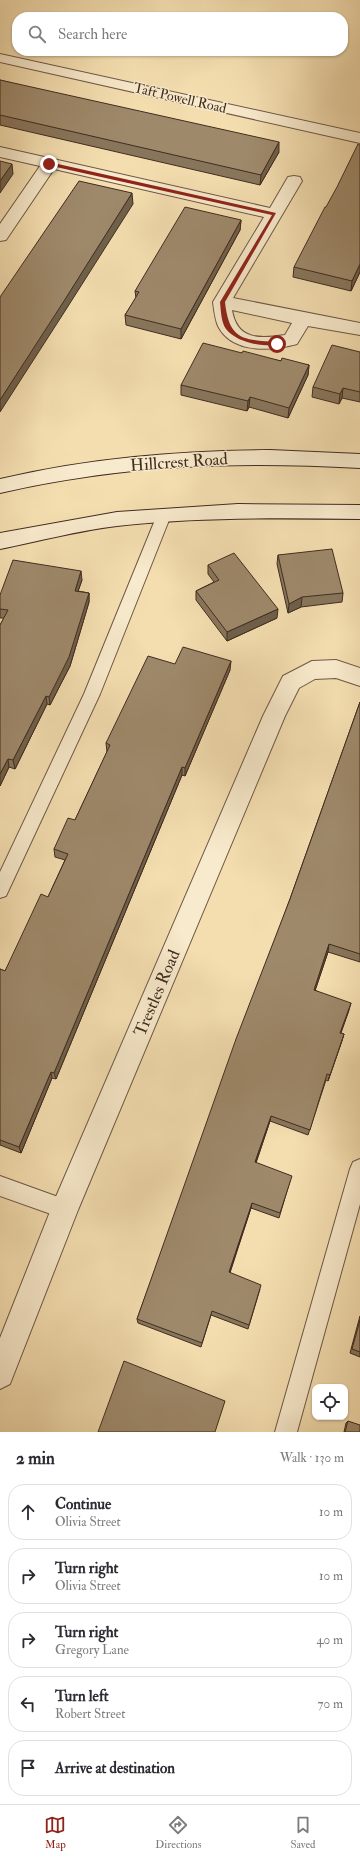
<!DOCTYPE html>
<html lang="en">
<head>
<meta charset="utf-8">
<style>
  body { margin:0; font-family:"IM FELL Double Pica",serif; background:#f2f2f3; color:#2b2b33 }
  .controls { position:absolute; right:12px; bottom:12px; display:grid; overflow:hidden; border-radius:8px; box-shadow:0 1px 3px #0004 }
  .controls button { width:36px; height:36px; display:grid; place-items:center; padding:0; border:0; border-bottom:1px solid #e1e1e2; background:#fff; color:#2b2b33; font:20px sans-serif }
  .stop { position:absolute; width:12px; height:12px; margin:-9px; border:3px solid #8f2418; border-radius:50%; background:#fff }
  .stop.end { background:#8f2418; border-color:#fff; box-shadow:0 1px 4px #0008 }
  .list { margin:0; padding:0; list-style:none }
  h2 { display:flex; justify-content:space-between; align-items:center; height:52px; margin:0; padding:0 16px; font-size:17px }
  h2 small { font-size:13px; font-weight:400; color:#7c7c81 }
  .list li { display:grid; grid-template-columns:26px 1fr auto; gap:12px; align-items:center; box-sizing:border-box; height:56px; margin:0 8px 8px; padding:0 8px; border:1px solid #e1e1e2; border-radius:16px }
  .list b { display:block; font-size:15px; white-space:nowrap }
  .list p { margin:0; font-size:13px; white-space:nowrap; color:#7c7c81 }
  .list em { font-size:13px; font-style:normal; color:#7c7c81 }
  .icon { flex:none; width:22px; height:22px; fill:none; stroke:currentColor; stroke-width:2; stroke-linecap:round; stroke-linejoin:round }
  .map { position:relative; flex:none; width:360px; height:1432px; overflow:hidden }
  .search { position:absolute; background:#fff; box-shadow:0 1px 3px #0004; left:12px; right:12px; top:12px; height:44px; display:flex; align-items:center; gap:10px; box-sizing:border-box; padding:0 14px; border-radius:16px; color:#7c7c81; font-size:15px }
  .sheet { height:372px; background:#fff }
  nav { display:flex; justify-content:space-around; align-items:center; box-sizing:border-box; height:56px; border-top:1px solid #e1e1e2; background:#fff; font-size:11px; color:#7c7c81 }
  nav a { display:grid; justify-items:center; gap:2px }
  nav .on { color:#8f2418 }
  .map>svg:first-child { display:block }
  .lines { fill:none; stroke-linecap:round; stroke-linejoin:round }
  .lane-casing { stroke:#6d5845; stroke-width:2 }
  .street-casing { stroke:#6d5845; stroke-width:2 }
  .secondary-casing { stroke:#402c21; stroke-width:2 }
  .lane { fill:#f8eacc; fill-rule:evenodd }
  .street { fill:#f8eacc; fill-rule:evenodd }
  .secondary { fill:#f8eacc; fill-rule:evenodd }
  .wall { fill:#88765c; stroke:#402c21 }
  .shaded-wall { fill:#6f604b; stroke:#402c21 }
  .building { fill:#9e896b; stroke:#402c21 }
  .route { fill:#8f2418 }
  .labels { text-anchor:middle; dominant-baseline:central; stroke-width:3; stroke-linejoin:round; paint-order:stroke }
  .far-street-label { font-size:14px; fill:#402c21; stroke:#f8eacc }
  .street-label { font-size:17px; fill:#402c21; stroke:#f8eacc }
</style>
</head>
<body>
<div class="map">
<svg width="360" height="1432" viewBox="0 0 360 1432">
  <rect width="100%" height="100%" fill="#f4deb0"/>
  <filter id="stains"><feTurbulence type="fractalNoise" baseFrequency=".005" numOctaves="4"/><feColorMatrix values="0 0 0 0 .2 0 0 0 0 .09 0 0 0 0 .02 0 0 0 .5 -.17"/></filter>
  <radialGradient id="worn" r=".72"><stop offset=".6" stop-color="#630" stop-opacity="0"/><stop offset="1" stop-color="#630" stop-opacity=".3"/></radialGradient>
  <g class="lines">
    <defs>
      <g id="lane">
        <path d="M164,510l5,1 2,4 -71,179 -94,202 -6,2v-26l84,-178 73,-179 2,-4z"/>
        <path d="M360,1159v45l-63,228h-22l75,-263 3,-7z"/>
        <path d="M0,1176l72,26 3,7 -3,7 -7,3 -65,-23z"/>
      </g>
      <g id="street">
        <path d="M0,54l360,79v10l-360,-81z"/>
        <path d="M0,147l270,61 18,-31 6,-1 6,1 2,4 -69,117 127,25v12l-52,-9 -11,18c-25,7 -65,10 -79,-18 -3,-7 -4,-16 -5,-24l51,-85 -210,-48 -48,71 -6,1v-17l40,-58 -40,-9zM232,310l60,13 -7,12c-26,4 -48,5 -53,-25z"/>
        <path d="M336,660l24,8v18l-24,-8 -21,1 -16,9 -14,28 -207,494 -68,174 -10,5v-51l55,-139 208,-483 20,-40 29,-15z"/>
      </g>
      <g id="secondary">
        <path d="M270,450l90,4v14c-126,-7 -237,-3 -360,25v-14c90,-21 177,-28 270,-29z"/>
        <path d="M238,504l122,1v14c-81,-1 -163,-2 -243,7 -40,5 -78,15 -117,23v-16l117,-21z"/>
      </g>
    </defs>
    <use href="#lane" class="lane-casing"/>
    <use href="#street" class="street-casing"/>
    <use href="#secondary" class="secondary-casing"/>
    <use href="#lane" class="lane"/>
    <use href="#street" class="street"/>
    <use href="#secondary" class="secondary"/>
  </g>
  <g class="wall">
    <path d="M0,80l279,72 -19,33 -260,-60z"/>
    <path d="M241,220l-1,10 -59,109 -55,-14 -1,-10 11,-17 -1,-7z"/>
    <path d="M294,267l66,5 -9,19 -58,-14z"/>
    <path d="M360,352v50l-18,-4 -3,6 -27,-7 1,-10z"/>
    <path d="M242,353l39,8 28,4 -1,10 -20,43 -39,-11 -2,4 -66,-16v-10z"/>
    <path d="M278,555l65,38 -1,9 -41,5 -13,6 -11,-49z"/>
    <path d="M208,565l69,53 -50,23 -31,-41v-9l18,-9 -6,-8z"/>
    <path d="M82,580l-4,11 11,2v9l-19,64 -20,39 -3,-1 -32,65 -6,-2 -9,19v-161l4,-7h-4v-23z"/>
    <path d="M175,664l55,6 -45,106 -3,-1 -126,304 -4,-1 -31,75 -21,-8v-176l5,2 43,-74 17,-37 -10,-3 -1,-8 21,-29 32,-68 -1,-9z"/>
    <path d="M360,702v260l-32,-10 -13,38 34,20 -8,23 3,1 -16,47 -2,-1 -18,55 -38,-14 -14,42 34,18 -11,37 -28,-10 -21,65 30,16 -12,40 -37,-14 -10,32 -63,-24 -1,-4 153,-420z"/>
    <path d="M360,1316v41l-10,-4z"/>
    <path d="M348,1421l12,11h-16l2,-9z"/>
  </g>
  <g class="shaded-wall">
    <path d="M279,142v10l-19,33 1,-10z"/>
    <path d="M12,164l1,10 -13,19v-12z"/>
    <path d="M132,193l1,11 -68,107 -65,101v-12z"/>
    <path d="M241,220l-1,10 -59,109v-10z"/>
    <path d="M360,264v8l-9,19 1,-10z"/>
    <path d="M309,365l-1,10 -20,43 1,-10z"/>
    <path d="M343,388l-1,10 -3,6 1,-10z"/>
    <path d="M250,397l-1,10 -2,4 1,-10z"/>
    <path d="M81,571l1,9 -7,20v-9z"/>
    <path d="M89,593v9l-19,64 -20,39 -1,-8z"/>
    <path d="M302,597l-1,10 -13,6 1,-9z"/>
    <path d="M278,609l-1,9 -50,23v-9z"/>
    <path d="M231,661l-1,9 -45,106v-8z"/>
    <path d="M46,696l1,8 -32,65 -2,-9z"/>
    <path d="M8,759l1,8 -9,19v-12z"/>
    <path d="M182,767v8l-126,304 -2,-6z"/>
    <path d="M329,944l-1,8 -15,45 1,-7z"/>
    <path d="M351,1003l-2,7 -11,30 2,-7z"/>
    <path d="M344,1034l-2,7 -14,40 2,-6z"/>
    <path d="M51,1072l1,6 -31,75 -2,-6z"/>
    <path d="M271,1116l-1,5 -16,47 1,-6z"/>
    <path d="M252,1203l-1,5 -23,69 1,-5z"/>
  </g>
  <g class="building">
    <path d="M0,80l279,62 -18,33 -261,-60z"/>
    <path d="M358,144l2,1v119l-8,17 -58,-14 31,-60h1l11,-20z"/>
    <path d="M0,161l12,3 -12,17z"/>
    <path d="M79,181l53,12 -68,108 -64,99v-103z"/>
    <path d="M185,207l56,13 -60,109 -56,-14 14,-23 -4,-1z"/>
    <path d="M203,343l39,10 1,-2 38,10 1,-3 27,7 -20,43 -39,-11 -2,4 -67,-16z"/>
    <path d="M332,345l28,7v40l-17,-4 -3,6 -27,-7z"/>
    <path d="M332,549l11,44 -41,4 -13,7 -11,-49z"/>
    <path d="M234,553l44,56 -51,23 -31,-41 23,-11 -11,-15z"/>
    <path d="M13,560l68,11 -6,20 14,2 -20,64 -20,40 -3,-1 -33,64 -5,-1 -8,15v-149l8,-15 -8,-1v-14z"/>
    <path d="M183,647l48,14 -46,107 -3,-1 -128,306 -3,-1 -32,75 -19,-7v-171l5,2 36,-77 7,3 20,-43 -14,-5 14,-31 7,2 35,-75 -4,-2 42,-87 27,8z"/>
    <path d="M360,702v252l-31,-10 -15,46 37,13 -11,30 4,1 -14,41 -3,-1 -17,56 -39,-14 -16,46 37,14 -12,37 -28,-10 -23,69 32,13 -12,40 -37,-14 -10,32 -65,-24 99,-280 54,-140z"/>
    <path d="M360,1320v32l-8,-3z"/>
    <path d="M124,1361l101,40 -10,31h-117z"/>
    <path d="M348,1421l12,4v7h-15z"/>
  </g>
  <path class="route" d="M49,162l227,51 -51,89c4,38 18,38 52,40l3,2 -1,1c-16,2 -42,-2 -53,-16 -5,-7 -5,-18 -6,-27l52,-87 -225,-50z"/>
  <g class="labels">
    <g class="far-street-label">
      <text transform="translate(180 98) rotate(13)">Taft Powell Road</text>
    </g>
    <g class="street-label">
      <text transform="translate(179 462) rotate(-4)">Hillcrest Road</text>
      <text transform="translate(157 993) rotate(-67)">Trestles Road</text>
    </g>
  </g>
  <rect width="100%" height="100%" filter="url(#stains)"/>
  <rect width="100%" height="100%" fill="url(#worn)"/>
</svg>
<div class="controls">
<button><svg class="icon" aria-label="locate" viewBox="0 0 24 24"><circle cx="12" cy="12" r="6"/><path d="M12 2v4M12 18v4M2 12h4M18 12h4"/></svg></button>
</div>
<div class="stop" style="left:277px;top:344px"></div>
<div class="stop end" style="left:49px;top:164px"></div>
<div class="search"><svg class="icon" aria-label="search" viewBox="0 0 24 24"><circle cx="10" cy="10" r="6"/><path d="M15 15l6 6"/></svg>Search here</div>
</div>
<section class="sheet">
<h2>2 min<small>Walk · 130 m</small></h2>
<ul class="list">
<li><svg class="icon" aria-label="ahead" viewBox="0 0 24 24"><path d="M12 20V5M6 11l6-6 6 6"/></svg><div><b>Continue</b><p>Olivia Street</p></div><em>10 m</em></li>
<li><svg class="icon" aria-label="right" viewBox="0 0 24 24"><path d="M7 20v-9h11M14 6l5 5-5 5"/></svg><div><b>Turn right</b><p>Olivia Street</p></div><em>10 m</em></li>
<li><svg class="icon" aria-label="right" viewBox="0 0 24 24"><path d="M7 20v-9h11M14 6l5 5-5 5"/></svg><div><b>Turn right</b><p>Gregory Lane</p></div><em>40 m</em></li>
<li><svg class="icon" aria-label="left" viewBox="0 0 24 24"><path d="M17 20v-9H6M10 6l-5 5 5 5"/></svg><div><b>Turn left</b><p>Robert Street</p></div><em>70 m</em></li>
<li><svg class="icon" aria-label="arrive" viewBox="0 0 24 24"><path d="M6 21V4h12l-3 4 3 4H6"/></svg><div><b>Arrive at destination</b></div></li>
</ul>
</section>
<nav>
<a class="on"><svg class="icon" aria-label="map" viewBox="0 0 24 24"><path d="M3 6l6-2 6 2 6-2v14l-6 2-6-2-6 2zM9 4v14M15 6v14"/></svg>Map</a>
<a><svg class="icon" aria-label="directions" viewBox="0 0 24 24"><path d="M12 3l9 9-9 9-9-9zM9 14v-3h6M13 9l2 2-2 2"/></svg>Directions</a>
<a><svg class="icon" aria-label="saved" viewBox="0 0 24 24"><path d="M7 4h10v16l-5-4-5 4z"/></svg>Saved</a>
</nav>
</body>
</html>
